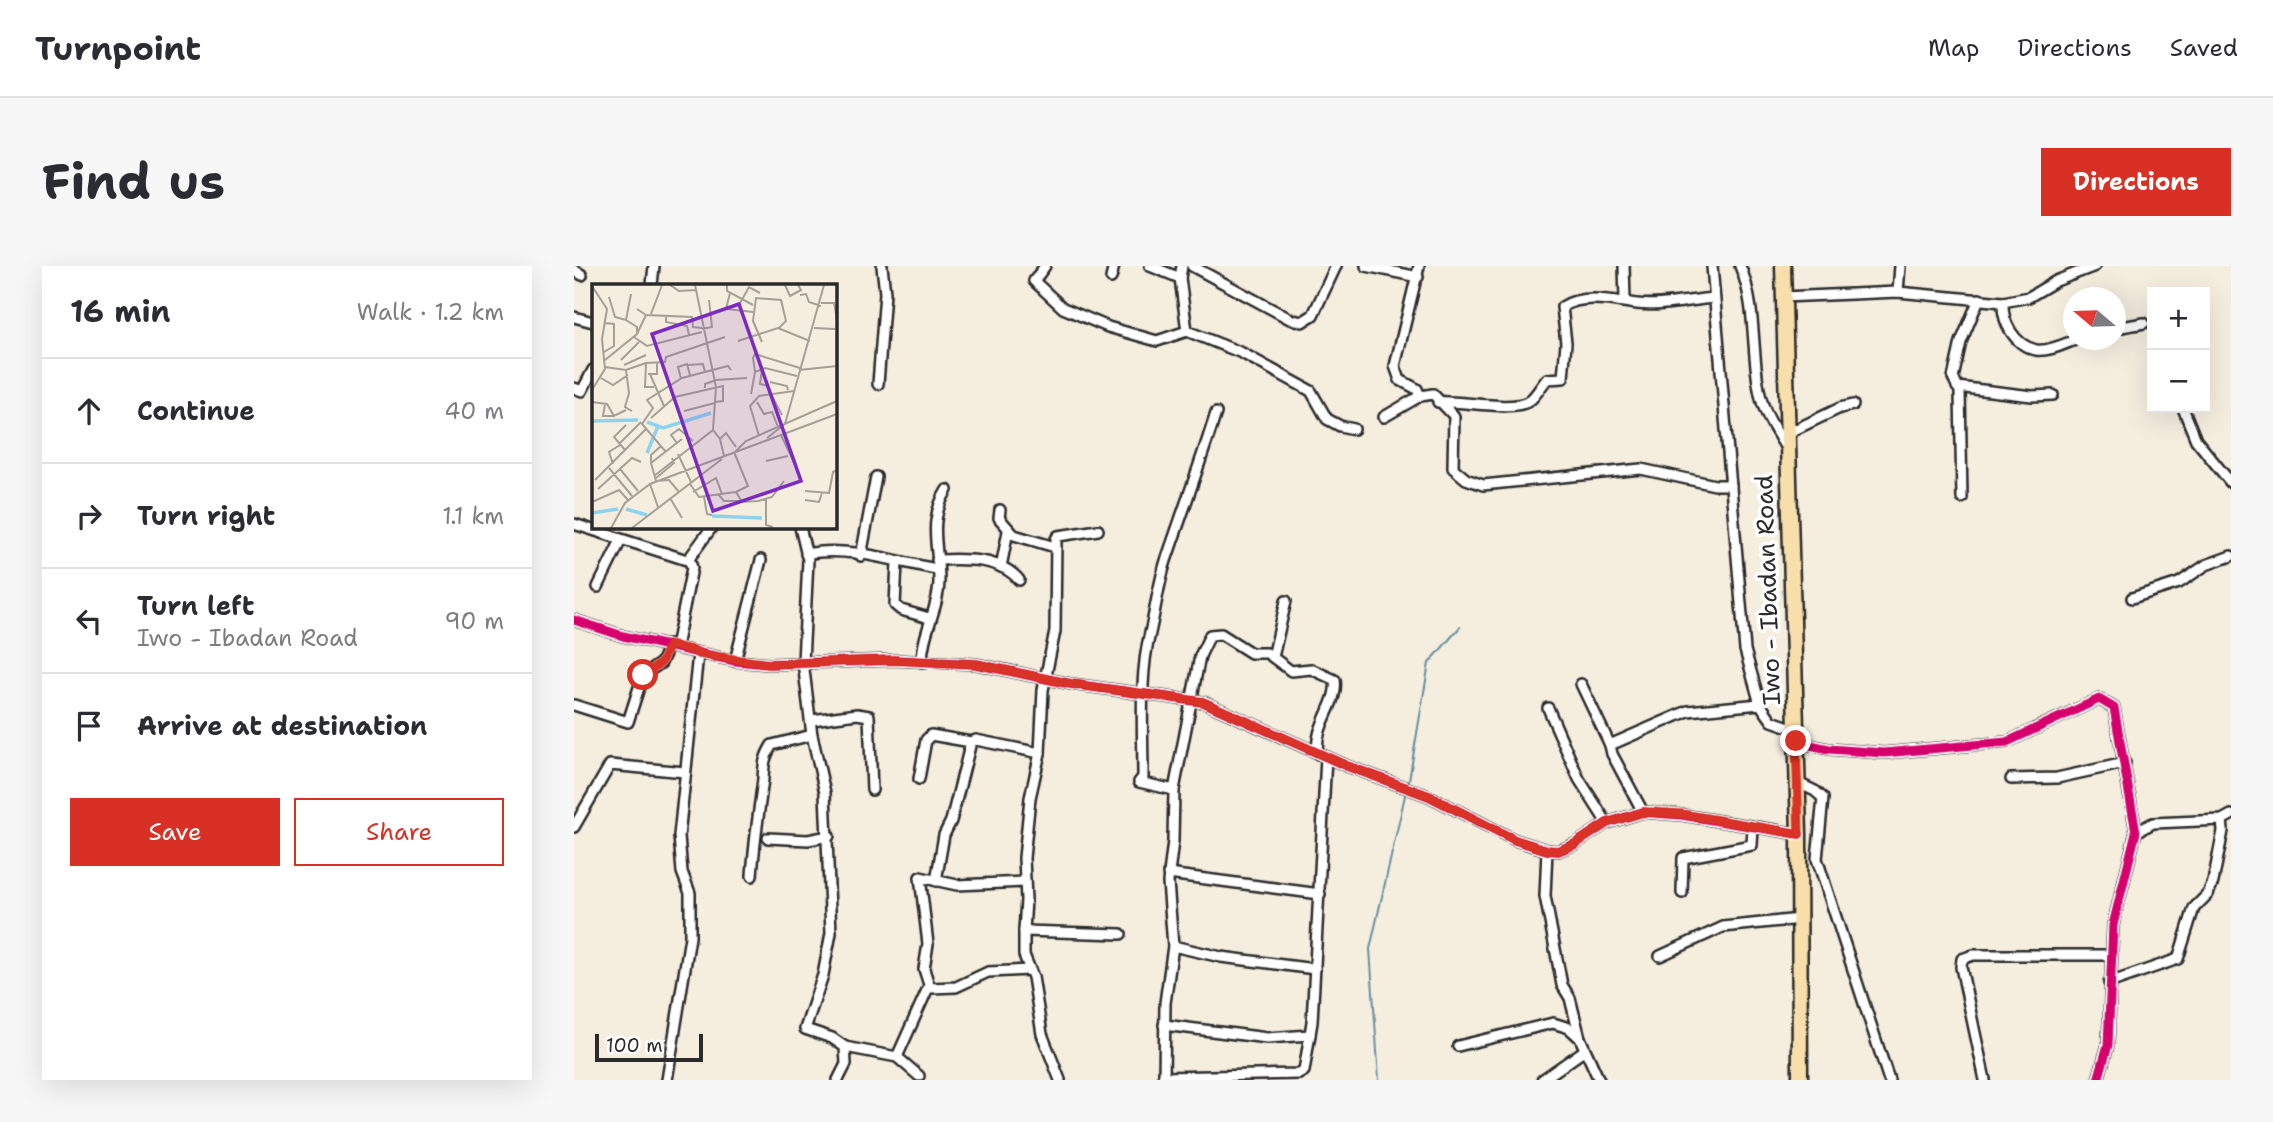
<!DOCTYPE html>
<html lang="en">
<head>
<meta charset="utf-8">
<style>
  body { margin:0; font-family:"Shantell Sans",sans-serif; background:#f7f7f7; color:#2b2b33 }
  .controls { position:absolute; right:21px; top:21px; display:grid; overflow:hidden; border-radius:0px; box-shadow:0 7px 28px #0002 }
  .controls button { width:63px; height:63px; display:grid; place-items:center; padding:0; border:0; border-bottom:2px solid #e1e1e2; background:#fff; color:#2b2b33; font:35px sans-serif }
  .compass { position:absolute; left:1489px; top:21px; width:63px; height:63px; border-radius:50%; background:#fff; box-shadow:0 7px 28px #0002; rotate:289deg }
  .scale { position:absolute; left:21px; bottom:18px; width:108px; box-sizing:border-box; padding-left:7px; border:4px solid #2b2b2b; border-top:0; font-size:19px; line-height:24px; white-space:nowrap; color:#2b2b2b; -webkit-text-stroke:5px #fff; paint-order:stroke }
  .stop { position:absolute; width:21px; height:21px; margin:-16px; border:5px solid #d93025; border-radius:50%; background:#fff }
  .stop.end { background:#d93025; border-color:#fff; box-shadow:0 2px 7px #0008 }
  .list { margin:0; padding:0; list-style:none }
  h2 { display:flex; justify-content:space-between; align-items:center; height:91px; margin:0; padding:0 28px; font-size:30px }
  h2 small { font-size:23px; font-weight:400; color:#7c7c81 }
  .list li { display:grid; grid-template-columns:46px 1fr auto; gap:21px; align-items:center; box-sizing:border-box; height:105px; padding:0 28px; border-top:2px solid #e1e1e2 }
  .list b { display:block; font-size:26px; white-space:nowrap }
  .list p { margin:0; font-size:23px; white-space:nowrap; color:#7c7c81 }
  .list em { font-size:23px; font-style:normal; color:#7c7c81 }
  .actions { display:flex; gap:14px; padding:21px 28px }
  .actions a { flex:1; padding:16px 0; border:2px solid #d93025; border-radius:0px; text-align:center; font-size:24px; color:#d93025 }
  .actions .main { background:#d93025; color:#fff }
  .icon { flex:none; width:38px; height:38px; fill:none; stroke:currentColor; stroke-width:2; stroke-linecap:round; stroke-linejoin:round }
  .map { position:relative; flex:none; width:1657px; height:814px; overflow:hidden; border-radius:0px }
  header { display:flex; align-items:center; gap:42px; box-sizing:border-box; height:98px; padding:0 35px; background:#fff; border-bottom:2px solid #e1e1e2 }
  header strong { font-size:33px }
  nav { display:flex; gap:38px; margin-inline-start:auto; font-size:24px }
  .intro { display:flex; align-items:center; justify-content:space-between; box-sizing:border-box; height:168px; padding:0 42px }
  h1 { margin:0; font-size:49px }
  .button { padding:18px 32px; border-radius:0px; background:#d93025; color:#fff; font-size:24px; font-weight:700 }
  main { display:flex; gap:42px; padding:0 42px }
  aside { flex:1; background:#fff; border-radius:0px; box-shadow:0 7px 28px #0002 }
  .map>svg:first-child { display:block }
  .lines { fill:none; stroke-linecap:round; stroke-linejoin:round }
  .stream { stroke:#6690a1; stroke-width:2 }
  .street-casing { stroke:#2b2b2b; stroke-width:14 }
  .primary-casing { stroke:#2b2b2b; stroke-width:19 }
  .street { stroke:#fff; stroke-width:9 }
  .primary { stroke:#f8deab; stroke-width:14 }
  .cycleway-casing { stroke:#fff; stroke-width:13 }
  .cycleway { stroke:#d6006c; stroke-width:9 }
  .route { stroke:#d93025; stroke-width:9 }
  .labels { text-anchor:middle; dominant-baseline:central; stroke-width:7; stroke-linejoin:round; paint-order:stroke }
  .street-label { font-size:24px; fill:#2b2b2b; stroke:#fff }
  .inset-river { fill:none; stroke:#8dd3ef; stroke-width:3.5 }
  .inset-road { fill:none; stroke:#a4a097; stroke-width:2 }
  .view { fill:#7b2cbf; fill-opacity:0.15; stroke:#7b2cbf; stroke-width:3.5 }
  .inset-edge { fill:none; stroke:#2b2b2b; stroke-width:3.5 }
</style>
</head>
<body>
<header>
<strong>Turnpoint</strong>
<nav><a>Map</a><a>Directions</a><a>Saved</a></nav>
</header>
<div class="intro"><h1>Find us</h1><a class="button">Directions</a></div>
<main>
<aside>
<h2>16 min<small>Walk · 1.2 km</small></h2>
<ul class="list">
<li><svg class="icon" aria-label="ahead" viewBox="0 0 24 24"><path d="M12 20V5M6 11l6-6 6 6"/></svg><div><b>Continue</b></div><em>40 m</em></li>
<li><svg class="icon" aria-label="right" viewBox="0 0 24 24"><path d="M7 20v-9h11M14 6l5 5-5 5"/></svg><div><b>Turn right</b></div><em>1.1 km</em></li>
<li><svg class="icon" aria-label="left" viewBox="0 0 24 24"><path d="M17 20v-9H6M10 6l-5 5 5 5"/></svg><div><b>Turn left</b><p>Iwo - Ibadan Road</p></div><em>90 m</em></li>
<li><svg class="icon" aria-label="arrive" viewBox="0 0 24 24"><path d="M6 21V4h12l-3 4 3 4H6"/></svg><div><b>Arrive at destination</b></div></li>
</ul>
<div class="actions"><a class="main">Save</a><a>Share</a></div>
</aside>
<div class="map">
<svg width="1657" height="814" viewBox="0 0 1657 814">
  <rect width="100%" height="100%" fill="#f5eedf"/>
  <filter id="ink" filterUnits="userSpaceOnUse"><feTurbulence type="fractalNoise" baseFrequency=".0143" numOctaves="2"/><feDisplacementMap in="SourceGraphic" scale="14" xChannelSelector="R" yChannelSelector="G"/><feConvolveMatrix kernelMatrix="1 2 1 2 8 2 1 2 1" color-interpolation-filters="sRGB"/></filter>
  <g filter="url(#ink)">
    <g class="lines">
      <g class="stream">
        <path d="M834,520l21,-123 31,-36"/>
        <path d="M805,814l-9,-131 36,-158"/>
      </g>
      <defs>
        <g id="street">
          <path d="M471,0l-11,15 29,27 45,19 49,14 30,-10 -7,-53 2,-12"/>
          <path d="M576,0l30,12"/>
          <path d="M618,0l98,53 12,3 11,-7 23,-49"/>
          <path d="M792,0l52,11"/>
          <path d="M845,0l-24,100 5,14 17,9 3,7 13,-2 21,22 -1,52 13,11 17,6 158,-16 74,16h16"/>
          <path d="M1050,0l1,34"/>
          <path d="M1138,0l33,384 15,54 12,17 23,8"/>
          <path d="M1166,0c17,40 11,87 20,128 4,20 16,37 26,54"/>
          <path d="M0,4l8,5"/>
          <path d="M537,12l3,-12"/>
          <path d="M78,19l2,-19"/>
          <path d="M1324,26l2,-26"/>
          <path d="M1209,31l115,-5 105,10 26,-5 27,-16 39,-15"/>
          <path d="M1429,36c-1,20 11,43 33,48 12,2 28,-6 39,-10"/>
          <path d="M0,51l19,5"/>
          <path d="M1542,62l28,-5"/>
          <path d="M613,65l55,22 69,38 16,28 13,7 14,3"/>
          <path d="M304,118l7,-91 -3,-27"/>
          <path d="M1383,121l75,9 21,-1"/>
          <path d="M0,122l8,3 11,-21"/>
          <path d="M864,136c22,-2 75,10 91,-1 7,-5 12,-15 18,-22l16,-1 3,-35 -4,-36c20,-14 53,-6 75,-3 24,3 52,-4 77,-6"/>
          <path d="M1609,142l13,32 35,43"/>
          <path d="M810,151l36,-21"/>
          <path d="M1212,168l54,-26 13,-3"/>
          <path d="M1388,232l-2,-107 -7,-13 8,-36 18,-43"/>
          <path d="M426,244l-1,8 15,17 41,12"/>
          <path d="M0,258l116,37 2,7 -16,79"/>
          <path d="M226,261l8,33 -5,102 9,73 13,58 6,140 -8,42 -18,54 27,9 13,9 1,17 -8,16"/>
          <path d="M232,288c41,-9 91,8 131,15"/>
          <path d="M287,290l15,-79"/>
          <path d="M114,294l24,-33"/>
          <path d="M363,294c27,-1 63,-3 82,20"/>
          <path d="M323,296l-2,43 6,5 28,8"/>
          <path d="M427,301l7,-36"/>
          <path d="M24,321l23,-47"/>
          <path d="M1558,332l47,-15 27,-18 25,-9"/>
          <path d="M0,354l49,16 112,25 34,3 124,-4 83,4 95,20 132,18 144,64 82,30 86,44 32,10 11,1 17,-7 32,-21 36,-11 39,3 117,19"/>
          <path d="M699,391l13,-56"/>
          <path d="M161,395l26,-101"/>
          <path d="M348,396c0,-29 17,-54 17,-81 0,-34 -12,-59 8,-91"/>
          <path d="M1007,418l29,61"/>
          <path d="M0,439l54,17 15,-47 18,-12 8,-18"/>
          <path d="M974,442l31,71 28,44"/>
          <path d="M238,454l45,-6 12,2 3,74"/>
          <path d="M1222,476l33,7 55,4 123,-11 92,-43 15,9 22,124 -23,93 -5,120 -10,35"/>
          <path d="M345,513l7,-39 5,-5 40,7"/>
          <path d="M1437,513l46,-1 68,-15"/>
          <path d="M1222,516l19,9 8,7 -6,61 72,221"/>
          <path d="M600,524l-35,-8 4,-5c0,-44 -4,-102 7,-144 6,-26 9,-54 18,-78 16,-47 33,-94 48,-142"/>
          <path d="M1069,546l-31,-58 -2,-9 78,-34 72,-7"/>
          <path d="M0,561l36,-62 75,7"/>
          <path d="M1562,566l17,-9 69,-3 9,-5"/>
          <path d="M194,572l40,2 21,-4"/>
          <path d="M973,584l-2,46 17,89 8,13 10,40 19,42"/>
          <path d="M594,608l152,20"/>
          <path d="M178,610c2,-30 6,-59 10,-89 3,-19 -1,-24 10,-42l40,-10"/>
          <path d="M362,615l8,-46 7,-14 20,-79 5,-2 64,13"/>
          <path d="M451,616l-68,3 -37,-8 8,67 -4,25 6,19 26,-1 32,-15 42,-2"/>
          <path d="M1108,627l1,-35 69,-13 1,-17"/>
          <path d="M450,665l97,3"/>
          <path d="M599,680l48,11 94,12"/>
          <path d="M1086,690l63,-29 77,-8"/>
          <path d="M1535,717l69,-24 16,-51 14,-14 5,-12 10,-51 -1,-11"/>
          <path d="M590,759l103,13 43,-3"/>
          <path d="M884,780l95,-23 16,5 11,10"/>
          <path d="M271,781l52,10 22,19"/>
          <path d="M323,791l31,-69"/>
          <path d="M589,811l136,-3 5,-3 8,-49 14,-265"/>
          <path d="M93,814l23,-143v-44l-8,-21 -3,-36 19,-182"/>
          <path d="M486,814l-18,-46 -9,-57 -9,-22v-24l2,-31 -2,-42 6,-60 10,-45 3,-63 12,-59 1,-92 2,-3 40,-6"/>
          <path d="M590,814l1,-77 8,-57 -5,-64 5,-41 1,-51 26,-134 10,-21 11,-1 30,19h16l24,18 20,-2 24,11c4,23 -22,46 -17,74"/>
          <path d="M968,814l43,-30"/>
          <path d="M1411,814l-24,-113 1,-8 11,-4h137"/>
        </g>
        <path id="primary" d="M1209,0l16,568 1,246"/>
      </defs>
      <use href="#street" class="street-casing"/>
      <use href="#primary" class="primary-casing"/>
      <use href="#street" class="street"/>
      <use href="#primary" class="primary"/>
      <defs>
        <g id="cycleway">
          <path d="M0,354l49,16 112,25 34,3 124,-4 83,4 95,20 132,18 144,64 82,30 86,44 32,10 11,1 17,-7 32,-21 36,-11 39,3 117,19"/>
          <path d="M1222,476l33,7 55,4 123,-11 92,-43 15,9 22,124 -23,93 -5,120 -10,35"/>
        </g>
      </defs>
      <use href="#cycleway" class="cycleway-casing"/>
      <use href="#cycleway" class="cycleway"/>
    </g>
  </g>
  <g class="lines" filter="url(#ink)">
    <path class="route" d="M69,409l18,-12 8,-18 26,6 3,3 71,10 124,-4 83,4 95,20 132,18 144,64 82,30 86,44 32,10 11,1 17,-7 32,-21 36,-11 39,2 117,20 -3,-93"/>
  </g>
  <g class="labels">
    <g class="street-label">
      <text transform="translate(1194 324) rotate(-92)">Iwo - Ibadan Road</text>
    </g>
  </g>
  <g transform="translate(18 18)">
    <rect width="245" height="245" fill="#f5eedf"/>
    <path class="inset-river" d="M0,137l46,-1M55,138l16,6 48,-15M55,169l11,-27M34,225l21,6M0,229l26,-4M120,232l50,2"/>
    <path class="inset-road" d="M78,1l9,6 17,-1M103,1l21,102 -3,43 7,9 4,17M135,1v6l26,14M193,1l5,11 11,-6 -3,-5M0,2l15,23 -5,30 3,30 -13,21M138,9l-4,16 27,3M39,10l-5,26 11,7v7M208,11l6,-1 3,8 12,4M17,13l6,20 11,3M229,19h13l3,16M147,21l10,-18 11,6M45,25l9,6 46,2 1,10 9,1M59,30l11,-29M74,32v6l21,4 2,9M222,44l21,1M110,45l10,-2 -3,-27M42,53l13,9 55,-14M146,57l40,-13 32,13M170,58l-9,-21 3,-23 25,2 5,21 -7,7M12,68l10,-6v-22l-9,-1M13,76l32,-26 9,-19M29,76l18,-18M54,79l19,-1 1,-5 59,-20M32,81l22,-10M95,81l16,-1 2,8M13,83l21,3 20,-7 -1,24h9M170,85l-2,15 9,2M34,86l3,23 -4,14 7,4M207,86l38,-4M56,90h9v-12M58,90l14,32M205,92l-32,-8 -10,4 -2,-14 2,-4 45,14M9,94l12,7 15,-10M89,95l-3,-12 9,-3 3,11M178,98l17,4 1,4M113,104v-4l11,-4 31,-2M159,110l4,-22M179,110l11,21M0,118l15,2 7,12 12,-6M165,118l7,12 8,-2 6,15M13,120l-2,12h11M92,127l31,-8M59,134l24,-21 48,-11v15l-8,1M189,151l16,34M167,152l-9,-30 9,-10 35,-5M175,154l18,-14 39,-139M128,155l6,-6 10,14M85,159l-6,-8 8,-6 14,12M27,160l22,-22M33,166l-11,-13 12,-12M74,168l-24,-28 11,-16 -6,-8 35,-22 46,-12 3,4M143,168l11,-11 91,-40M86,170l13,28M174,177l22,-5M59,179v-8l10,-9M21,180l-4,-12 11,-7M17,184l23,28M28,185l18,22M62,192l59,-46M63,195l19,-16 -2,-5M3,196l51,-51M58,200l8,23M98,200l9,13 37,-5 12,-6 -14,-34M6,205l34,-31 9,4M213,207l24,2 4,-21 4,-2M87,208l-10,-12 -13,1 -5,-18 31,-24M101,208l23,-14 6,16M144,208l6,10 16,-1 14,-4 12,-16M127,211l5,6h17M112,213l3,17 5,1M78,214l12,20M174,215v26l7,2M213,216l14,2 3,-9M0,218l27,-12 9,10M19,244l14,-25 25,-19 187,-70M40,244l90,-69"/>
    <path class="view" d="M147,20l62,177 -88,30 -61,-177z"/>
    <rect width="245" height="245" class="inset-edge"/>
  </g>
</svg>
<div class="controls">
<button>+</button>
<button>−</button>
</div>
<svg class="compass" viewBox="-18 -18 36 36"><path d="M0-13l5 13h-10z" fill="#e53935"/><path d="M0 13l5-13h-10z" fill="#7c7c81"/></svg>
<div class="scale">100 m</div>
<div class="stop" style="left:69px;top:409px"></div>
<div class="stop end" style="left:1222px;top:475px"></div>
</div>
</main>
</body>
</html>
